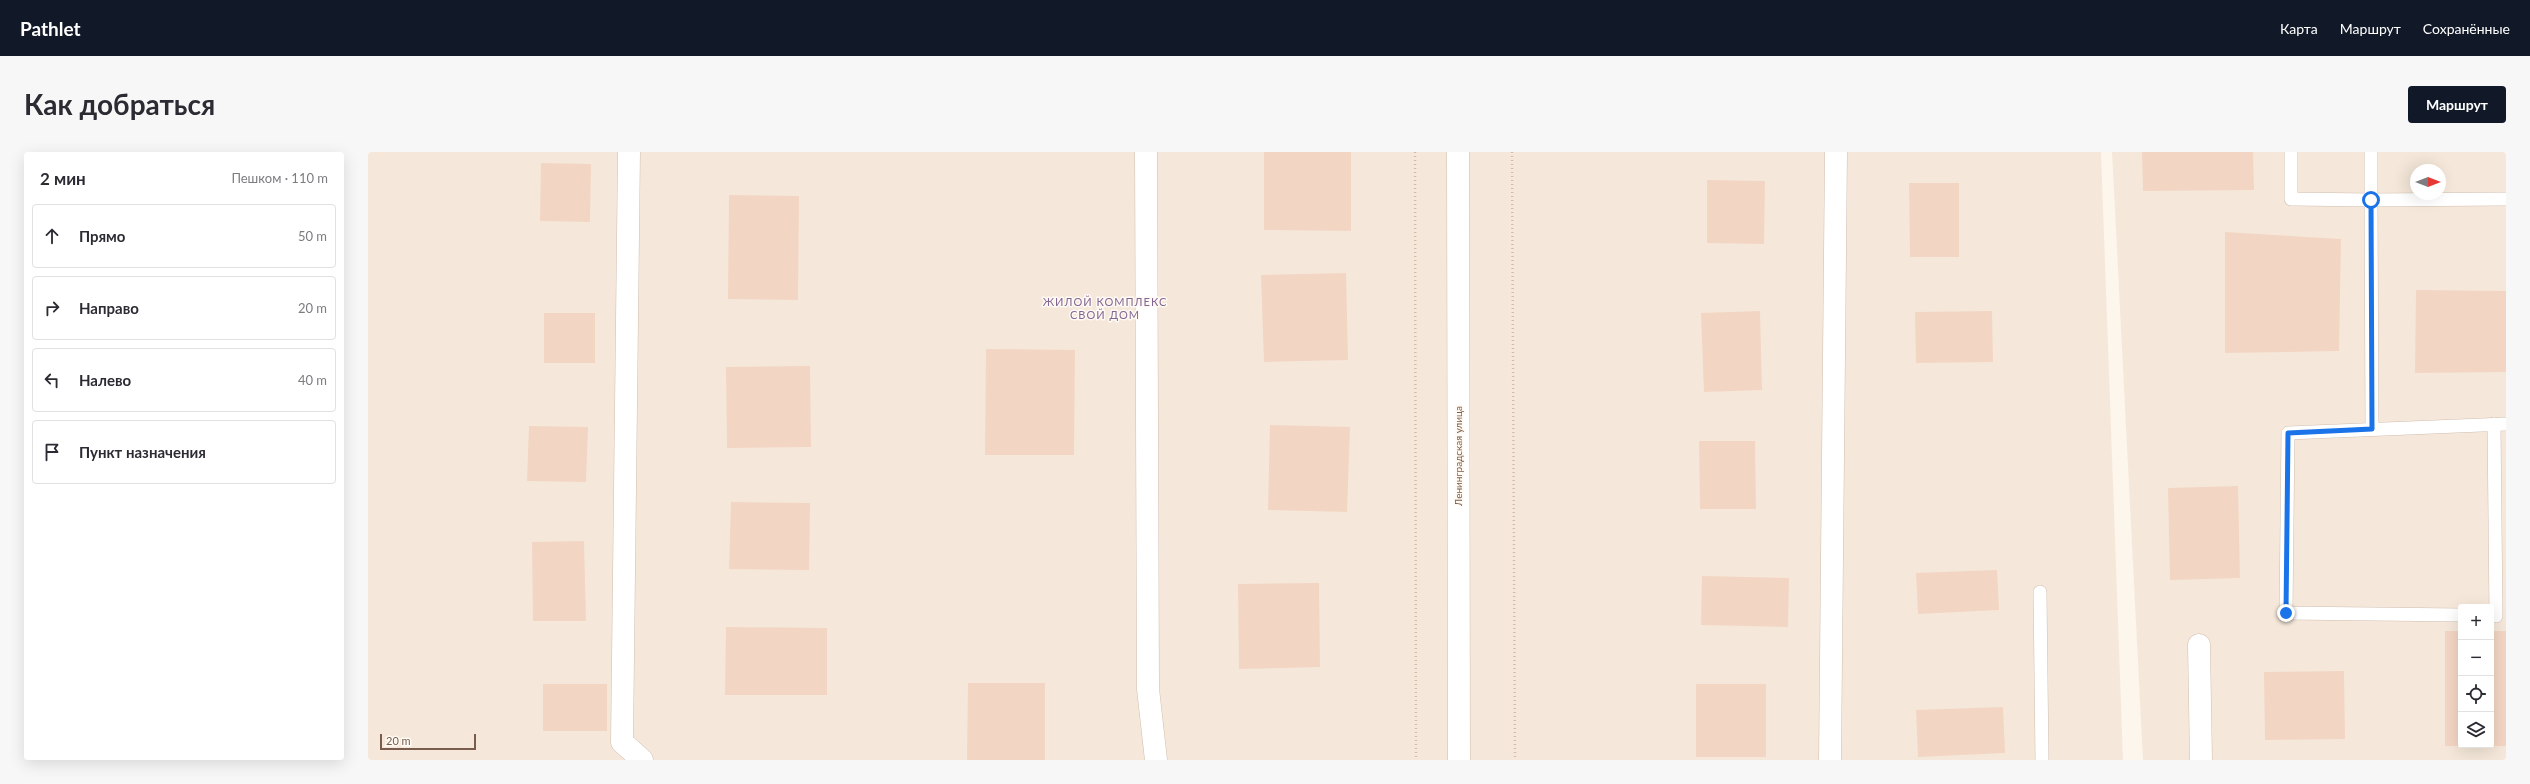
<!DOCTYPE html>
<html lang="ru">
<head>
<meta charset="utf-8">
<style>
  body { margin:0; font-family:Lato,sans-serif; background:#f7f7f7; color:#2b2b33 }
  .controls { position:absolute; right:12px; bottom:12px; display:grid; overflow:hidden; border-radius:4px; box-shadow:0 4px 16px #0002 }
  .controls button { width:36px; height:36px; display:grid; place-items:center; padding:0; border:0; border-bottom:1px solid #e1e1e2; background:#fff; color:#2b2b33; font:20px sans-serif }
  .compass { position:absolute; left:2042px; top:12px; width:36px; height:36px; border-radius:50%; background:#fff; box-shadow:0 4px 16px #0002; rotate:90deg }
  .scale { position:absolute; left:12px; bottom:10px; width:96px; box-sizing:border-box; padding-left:4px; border:2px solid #7a5c4d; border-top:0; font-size:11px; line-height:14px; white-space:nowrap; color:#7a5c4d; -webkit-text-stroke:3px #fffaf3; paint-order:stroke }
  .stop { position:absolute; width:12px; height:12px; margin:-9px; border:3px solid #1a73e8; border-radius:50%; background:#fff }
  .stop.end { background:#1a73e8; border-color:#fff; box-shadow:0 1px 4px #0008 }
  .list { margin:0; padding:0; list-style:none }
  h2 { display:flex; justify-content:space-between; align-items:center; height:52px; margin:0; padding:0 16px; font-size:17px }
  h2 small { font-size:13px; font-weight:400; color:#7c7c81 }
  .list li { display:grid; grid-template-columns:26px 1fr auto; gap:12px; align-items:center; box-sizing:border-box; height:64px; margin:0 8px 8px; padding:0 8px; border:1px solid #e1e1e2; border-radius:4px }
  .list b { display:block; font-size:15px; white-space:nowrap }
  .list em { font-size:13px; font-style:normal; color:#7c7c81 }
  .icon { flex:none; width:22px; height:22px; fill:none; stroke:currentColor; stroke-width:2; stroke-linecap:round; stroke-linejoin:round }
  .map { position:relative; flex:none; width:2138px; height:608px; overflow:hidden; border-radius:4px }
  header { display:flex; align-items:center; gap:24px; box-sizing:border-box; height:56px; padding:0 20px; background:#111827; color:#fff }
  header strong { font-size:19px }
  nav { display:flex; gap:22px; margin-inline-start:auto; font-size:14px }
  .intro { display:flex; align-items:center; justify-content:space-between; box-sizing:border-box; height:96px; padding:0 24px }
  h1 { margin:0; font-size:28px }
  .button { padding:10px 18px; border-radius:4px; background:#111827; color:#fff; font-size:14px; font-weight:700 }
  main { display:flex; gap:24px; padding:0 24px }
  aside { flex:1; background:#fff; border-radius:4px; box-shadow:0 4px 16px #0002 }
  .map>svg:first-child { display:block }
  .residential { fill:#f5e8da; fill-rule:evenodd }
  .building { fill:#f3d5c3 }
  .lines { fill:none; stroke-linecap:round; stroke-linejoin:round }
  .lane-casing { stroke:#d1beb0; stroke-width:14 }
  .street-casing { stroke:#d1beb0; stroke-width:23 }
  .path { stroke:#d9b8a5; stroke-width:2.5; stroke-dasharray:1 3; stroke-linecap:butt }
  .lane { stroke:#fff; stroke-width:13 }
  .street { stroke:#fff; stroke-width:22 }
  .route { stroke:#1a73e8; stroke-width:5 }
  .labels { text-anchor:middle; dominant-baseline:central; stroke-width:3; stroke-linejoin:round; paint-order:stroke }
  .street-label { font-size:10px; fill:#7a5c4d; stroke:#fffaf3 }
  .neighbourhood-label { font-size:11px; letter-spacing:1px; fill:#846695; stroke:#fffaf3 }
</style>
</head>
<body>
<header>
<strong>Pathlet</strong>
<nav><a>Карта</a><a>Маршрут</a><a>Сохранённые</a></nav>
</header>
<div class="intro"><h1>Как добраться</h1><a class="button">Маршрут</a></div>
<main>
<aside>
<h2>2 мин<small>Пешком · 110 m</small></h2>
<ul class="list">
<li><svg class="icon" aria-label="ahead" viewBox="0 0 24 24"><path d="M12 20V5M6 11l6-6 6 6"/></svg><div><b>Прямо</b></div><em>50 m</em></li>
<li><svg class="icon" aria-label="right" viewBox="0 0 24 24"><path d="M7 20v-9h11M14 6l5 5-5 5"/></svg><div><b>Направо</b></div><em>20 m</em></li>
<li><svg class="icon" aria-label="left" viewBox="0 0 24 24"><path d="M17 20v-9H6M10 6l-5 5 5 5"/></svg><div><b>Налево</b></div><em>40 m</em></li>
<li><svg class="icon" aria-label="arrive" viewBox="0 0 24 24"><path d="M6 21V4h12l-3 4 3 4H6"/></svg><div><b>Пункт назначения</b></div></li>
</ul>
</aside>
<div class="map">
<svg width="2138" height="608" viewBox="0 0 2138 608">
  <rect width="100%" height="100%" fill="#fdf6ec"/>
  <g class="residential">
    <path d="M0,0h1733l22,608h-1755z"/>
    <path d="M1744,0h394v608h-363zM2048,18h24v24h-24zM2093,455h30v138h-30z"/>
  </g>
  <g class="building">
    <path d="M896,0h87v79l-87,-1z"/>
    <path d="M1774,0h111l1,38 -111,1z"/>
    <path d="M173,11l50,1 -1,58 -50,-1z"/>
    <path d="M1339,28l58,1 -1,63 -57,-1z"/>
    <path d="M1541,31h50v74h-49z"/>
    <path d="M361,43l70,1 -1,104 -70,-1z"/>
    <path d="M1857,80l116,7 -2,112 -114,2z"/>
    <path d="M978,121l2,87 -84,2 -3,-87z"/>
    <path d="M2048,138l90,1v81l-91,1z"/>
    <path d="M1392,159l2,79 -58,2 -3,-79z"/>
    <path d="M1624,159l1,51 -77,1 -1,-51z"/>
    <rect x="176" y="161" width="51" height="50"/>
    <path d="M618,197l89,1 -1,105h-89z"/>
    <path d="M442,214l1,81 -84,1 -1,-81z"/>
    <path d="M902,273l80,2 -3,85 -79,-2z"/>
    <path d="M161,274l59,1 -2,55 -59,-1z"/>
    <path d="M1331,289h56l1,68h-56z"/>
    <path d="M1870,334l2,92 -70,2 -2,-92z"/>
    <path d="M363,350l79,1 -1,67 -80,-1z"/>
    <path d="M216,389l2,80h-53l-1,-79z"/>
    <path d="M1629,418l2,40 -81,4 -2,-41z"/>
    <path d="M1334,424l87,2 -1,49 -87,-2z"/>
    <path d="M951,431l1,84 -81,2 -1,-85z"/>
    <path d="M358,475l101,1v67h-102z"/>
    <rect x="2077" y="479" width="16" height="115"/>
    <rect x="2123" y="479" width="15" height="115"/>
    <path d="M1976,519l1,68 -80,1 -1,-68z"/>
    <path d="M600,531h77v77h-78z"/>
    <rect x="175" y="532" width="64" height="47"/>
    <rect x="1328" y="532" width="70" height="73"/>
    <path d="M1635,555l2,46 -87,4 -2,-47z"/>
  </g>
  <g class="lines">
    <defs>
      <g id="lane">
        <path d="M1923,0v47l80,1v-48"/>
        <path d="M2004,277l-1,-229 135,-1"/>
        <path d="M1672,440l2,168"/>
        <path d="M2093,463l-175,-2 2,-180 218,-9"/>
        <path d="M2123,463l5,1 -2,-192"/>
      </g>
      <g id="street">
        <path d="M261,0l-7,590 20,18"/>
        <path d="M778,0l2,537 8,71"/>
        <path d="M1090,0l1,608"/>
        <path d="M1831,493l2,115"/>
        <path d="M1462,608l6,-608"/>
      </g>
    </defs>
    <use href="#lane" class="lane-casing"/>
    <use href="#street" class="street-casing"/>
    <g class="path">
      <path d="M1047,0l1,608"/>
      <path d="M1144,0l3,608"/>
    </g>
    <use href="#lane" class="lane"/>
    <use href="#street" class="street"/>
  </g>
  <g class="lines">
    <path class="route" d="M1918,461l2,-180 84,-4 -1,-229"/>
  </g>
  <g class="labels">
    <g class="street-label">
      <text transform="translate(1090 304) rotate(-90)">Ленинградская улица</text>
    </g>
    <g class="neighbourhood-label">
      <text x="737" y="149">ЖИЛОЙ КОМПЛЕКС<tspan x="737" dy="13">СВОЙ ДОМ</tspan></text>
    </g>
  </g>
</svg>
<div class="controls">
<button>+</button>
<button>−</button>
<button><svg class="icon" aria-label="locate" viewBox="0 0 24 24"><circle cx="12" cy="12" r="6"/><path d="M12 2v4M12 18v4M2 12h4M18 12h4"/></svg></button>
<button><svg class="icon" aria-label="layers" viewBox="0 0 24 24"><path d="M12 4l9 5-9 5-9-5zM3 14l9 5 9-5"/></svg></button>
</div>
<svg class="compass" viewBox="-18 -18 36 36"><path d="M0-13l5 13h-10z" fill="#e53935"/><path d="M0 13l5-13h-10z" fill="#7c7c81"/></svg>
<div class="scale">20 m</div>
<div class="stop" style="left:2003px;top:48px"></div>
<div class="stop end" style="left:1918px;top:461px"></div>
</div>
</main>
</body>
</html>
